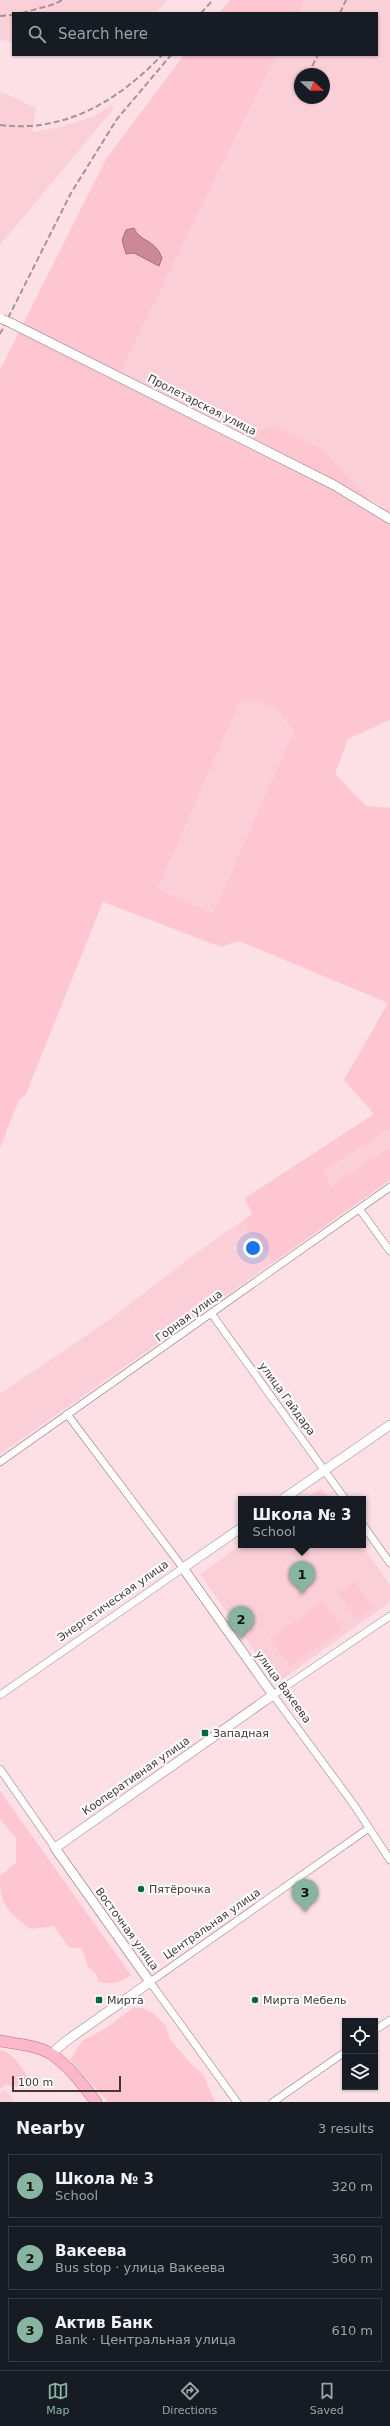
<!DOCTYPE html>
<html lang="en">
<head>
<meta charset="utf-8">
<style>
  body { margin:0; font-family:"DejaVu Sans",sans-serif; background:#242831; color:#f1f3f6 }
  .controls { position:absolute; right:12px; bottom:12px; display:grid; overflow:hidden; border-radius:0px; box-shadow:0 1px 3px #0004 }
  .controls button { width:36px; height:36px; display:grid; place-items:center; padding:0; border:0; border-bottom:1px solid #363941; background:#171b24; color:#f1f3f6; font:20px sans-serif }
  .compass { position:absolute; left:294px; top:68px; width:36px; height:36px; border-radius:50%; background:#171b24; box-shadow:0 1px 3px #0004; rotate:111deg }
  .scale { position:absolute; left:12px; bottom:10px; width:109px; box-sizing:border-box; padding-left:4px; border:2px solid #443639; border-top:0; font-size:11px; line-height:14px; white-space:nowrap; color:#443639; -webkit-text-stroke:3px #fff; paint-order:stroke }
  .you { position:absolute; left:253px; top:1248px; width:14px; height:14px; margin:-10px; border:3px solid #fff; border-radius:50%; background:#1a73e8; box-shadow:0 0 0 6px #1a73e833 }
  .badge { display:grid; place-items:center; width:26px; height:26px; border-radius:50%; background:#88b4a2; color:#111; font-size:13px; font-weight:700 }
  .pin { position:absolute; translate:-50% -33px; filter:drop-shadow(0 1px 2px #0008) }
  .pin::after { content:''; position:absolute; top:21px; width:14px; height:12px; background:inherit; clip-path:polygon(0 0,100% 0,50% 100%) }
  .popup { position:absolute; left:238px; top:1496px; width:128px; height:52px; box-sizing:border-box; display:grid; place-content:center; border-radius:0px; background:#171b24; filter:drop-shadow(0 1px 3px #0005); font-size:13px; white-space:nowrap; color:#9ea1a6 }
  .popup b { font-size:15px; color:#f1f3f6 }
  .popup::after { content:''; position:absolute; left:50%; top:100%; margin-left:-8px; border:8px solid transparent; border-top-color:#171b24 }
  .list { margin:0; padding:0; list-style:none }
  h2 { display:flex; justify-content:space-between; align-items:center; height:52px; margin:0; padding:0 16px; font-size:17px }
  h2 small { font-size:13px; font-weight:400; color:#9ea1a6 }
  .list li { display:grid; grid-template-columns:26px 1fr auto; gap:12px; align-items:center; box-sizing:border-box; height:64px; margin:0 8px 8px; padding:0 8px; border:1px solid #363941; border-radius:0px }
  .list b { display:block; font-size:15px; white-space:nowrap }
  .list p { margin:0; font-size:13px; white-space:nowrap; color:#9ea1a6 }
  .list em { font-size:13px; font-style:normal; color:#9ea1a6 }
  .icon { flex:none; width:22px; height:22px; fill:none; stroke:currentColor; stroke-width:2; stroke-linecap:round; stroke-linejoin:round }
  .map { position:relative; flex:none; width:390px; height:2102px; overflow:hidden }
  .search { position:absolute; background:#171b24; box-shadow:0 1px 3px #0004; left:12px; right:12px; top:12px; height:44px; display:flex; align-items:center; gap:10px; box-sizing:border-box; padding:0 14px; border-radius:0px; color:#9ea1a6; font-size:15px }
  .sheet { height:268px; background:#171b24 }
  nav { display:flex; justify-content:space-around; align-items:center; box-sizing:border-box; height:56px; border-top:1px solid #363941; background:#171b24; font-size:11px; color:#9ea1a6 }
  nav a { display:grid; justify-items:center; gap:2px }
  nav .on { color:#88b4a2 }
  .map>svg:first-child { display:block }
  .built { fill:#facfd7; fill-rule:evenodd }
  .green { fill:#fec6d1; fill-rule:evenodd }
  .water { fill:#cc8896; stroke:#a36f7a }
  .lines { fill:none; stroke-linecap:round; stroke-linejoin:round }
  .street-casing { stroke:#927379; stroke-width:8 }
  .secondary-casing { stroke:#927379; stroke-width:10 }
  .primary-casing { stroke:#b86c7e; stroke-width:12 }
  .street { stroke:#fff; stroke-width:7 }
  .secondary { stroke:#fff; stroke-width:9 }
  .primary { stroke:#fab8c8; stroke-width:11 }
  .rail { stroke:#a89296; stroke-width:2; stroke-dasharray:6 3; stroke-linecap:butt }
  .secondary-bridge-casing { stroke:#927379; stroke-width:10; stroke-linecap:butt }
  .secondary-bridge { stroke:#fff; stroke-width:9 }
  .poi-dot { fill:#07683c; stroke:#fff; stroke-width:1.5 }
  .labels { text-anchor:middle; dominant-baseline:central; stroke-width:4; stroke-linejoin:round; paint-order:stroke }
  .street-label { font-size:11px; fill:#443639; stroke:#fff }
  .poi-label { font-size:11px; fill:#443639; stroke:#fff; text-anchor:start }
</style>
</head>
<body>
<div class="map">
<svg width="390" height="2102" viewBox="0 0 390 2102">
  <rect width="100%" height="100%" fill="#fce0e5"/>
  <g class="built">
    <path d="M0,0h168l-13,13h-142v29l-13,-2z"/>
    <path d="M305,0h85v510l-273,-132 160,-323h100v-42h-79zM300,74h24v24h-24z"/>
    <path d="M0,91l36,17 -4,24 29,-5 34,-11 15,-10 4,2 -114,137z"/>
    <path d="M254,699l23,11 17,21 -80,182 -56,-24 81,-185z"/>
    <path d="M390,1128v19l-59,39 -8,-15z"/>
    <path d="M242,1221l32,41 -274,192v-60l109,-74 83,-64z"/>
    <path d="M321,1488l8,11h-24z"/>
    <path d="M241,1545h121l28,40v17l-113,81 -77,-109z"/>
    <path d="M5,2089l10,13h-15v-9z"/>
  </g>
  <g class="green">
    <path d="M230,0h75l-7,13h-79z"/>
    <path d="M184,55h93l-160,323 115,57 43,-8 49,23 47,53 19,7v210l-42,19 -13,35 31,32 24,2v320l-67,43 8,15 59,-39v33l-116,82 -32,-41 10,-7 -7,-16 129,-84 -30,-34 44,-77 -149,-62 -18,6 -118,-45 -77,192 -7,6 -19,48v-778l106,-211zM254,699l23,11 17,21 -81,182 -55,-24 81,-185z"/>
    <path d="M354,1581l19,27 -16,11 -19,-26z"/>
    <path d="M323,1601l19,28 -52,37 -20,-27z"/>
    <path d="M0,1791l131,184c-12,9 -19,9 -33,7l-1,-7 -9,-9 -6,-18h-13l-15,-22 -23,3c-24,-17 -31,-24 -31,-53l16,-13v-25l-16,-19z"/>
    <path d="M133,2008h9l11,5 13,13 4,13 22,26 11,9 12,28h-107l-38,-42 12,-19 24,-13z"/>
    <path d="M0,2050c12,1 21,17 27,26l-4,11 -18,-2 -5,4z"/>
  </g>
  <path class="water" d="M134,228c6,14 21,11 28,30l-3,8 -25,-13 -8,1 -4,-14 4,-10z"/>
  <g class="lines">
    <defs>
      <g id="street">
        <path d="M360,1210l30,41"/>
        <path d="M211,1313l134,186"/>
        <path d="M0,1462l390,-275"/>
        <path d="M363,1525l27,38"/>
        <path d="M390,1616l-117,79 81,110 36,55"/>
        <path d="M0,1695l183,-127 -116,-154"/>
        <path d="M0,1769l55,79"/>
        <path d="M375,2030l15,-10"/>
        <path d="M237,2102l-87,-120 219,-154"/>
        <path d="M273,2102l72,-50"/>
      </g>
      <g id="secondary">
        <path d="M11,323l323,162 56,34"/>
        <path d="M283,1499l107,-74"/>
        <path d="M51,2054l15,-13 84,-59 -95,-134 218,-153 -90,-127 58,-40"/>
      </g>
      <path id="primary" d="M0,2041c16,3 37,4 51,13 18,12 32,31 45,48"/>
    </defs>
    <use href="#street" class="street-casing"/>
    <use href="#secondary" class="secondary-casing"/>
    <use href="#primary" class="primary-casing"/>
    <use href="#street" class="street"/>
    <use href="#secondary" class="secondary"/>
    <use href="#primary" class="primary"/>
    <g class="rail">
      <path d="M22,13l33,-9 7,-4"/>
      <path d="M201,13l12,-13"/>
      <path d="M340,13l6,-13"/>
      <path d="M0,16l13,-1"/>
      <path d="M308,74l10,-19"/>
      <path d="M0,125c65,8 118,-24 162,-70"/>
      <path d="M0,334l71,-141 46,-74 54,-64"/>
    </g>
    <defs>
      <path id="secondary-bridge" d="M2,319l9,4"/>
    </defs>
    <use href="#secondary-bridge" class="secondary-bridge-casing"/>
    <use href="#secondary-bridge" class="secondary-bridge"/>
  </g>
  <g class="poi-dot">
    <rect x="201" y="1729" width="8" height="8" rx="2"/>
    <circle cx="141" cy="1889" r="4"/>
    <rect x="95" y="1996" width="8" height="8" rx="2"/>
    <circle cx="255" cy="2000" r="4"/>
  </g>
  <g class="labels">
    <g class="street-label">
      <text transform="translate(202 405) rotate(27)">Пролетарская улица</text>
      <text transform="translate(189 1316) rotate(-36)">Горная улица</text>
      <text transform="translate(287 1399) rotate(54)">улица Гайдара</text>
      <text transform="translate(113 1601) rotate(-35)">Энергетическая улица</text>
      <text transform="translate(283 1687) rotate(54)">улица Вакеева</text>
      <text transform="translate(136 1776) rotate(-35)">Кооперативная улица</text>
      <text transform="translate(212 1924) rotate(-35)">Центральная улица</text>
      <text transform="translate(127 1929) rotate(54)">Восточная улица</text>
    </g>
    <g class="poi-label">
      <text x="213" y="1733">Западная</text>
      <text x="149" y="1889">Пятёрочка</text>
      <text x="107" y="2000">Мирта</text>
      <text x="263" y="2000">Мирта Мебель</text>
    </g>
  </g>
</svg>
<div class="controls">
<button><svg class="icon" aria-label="locate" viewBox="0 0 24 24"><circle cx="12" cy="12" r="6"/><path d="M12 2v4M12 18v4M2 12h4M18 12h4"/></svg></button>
<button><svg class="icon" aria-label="layers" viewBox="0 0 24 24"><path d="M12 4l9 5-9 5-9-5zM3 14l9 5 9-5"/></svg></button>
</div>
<svg class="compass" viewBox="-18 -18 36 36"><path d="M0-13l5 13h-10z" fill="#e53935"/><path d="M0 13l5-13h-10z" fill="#9ea1a6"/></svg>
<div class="scale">100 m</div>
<div class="you"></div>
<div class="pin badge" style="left:302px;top:1594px">1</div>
<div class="popup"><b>Школа № 3</b>School</div>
<div class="pin badge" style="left:241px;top:1639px">2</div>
<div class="pin badge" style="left:305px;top:1912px">3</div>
<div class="search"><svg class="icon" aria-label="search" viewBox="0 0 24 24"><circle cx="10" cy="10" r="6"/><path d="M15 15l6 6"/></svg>Search here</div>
</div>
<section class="sheet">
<h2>Nearby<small>3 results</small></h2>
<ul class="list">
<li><span class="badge">1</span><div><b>Школа № 3</b><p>School</p></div><em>320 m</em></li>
<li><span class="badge">2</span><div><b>Вакеева</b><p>Bus stop · улица Вакеева</p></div><em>360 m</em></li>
<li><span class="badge">3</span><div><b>Актив Банк</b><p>Bank · Центральная улица</p></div><em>610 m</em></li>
</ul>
</section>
<nav>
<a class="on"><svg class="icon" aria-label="map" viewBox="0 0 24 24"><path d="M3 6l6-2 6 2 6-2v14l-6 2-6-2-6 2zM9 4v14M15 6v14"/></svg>Map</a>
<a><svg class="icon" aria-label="directions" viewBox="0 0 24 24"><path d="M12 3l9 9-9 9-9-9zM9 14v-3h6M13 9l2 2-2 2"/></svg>Directions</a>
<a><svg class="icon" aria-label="saved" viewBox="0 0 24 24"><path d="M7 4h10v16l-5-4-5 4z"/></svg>Saved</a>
</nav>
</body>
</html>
